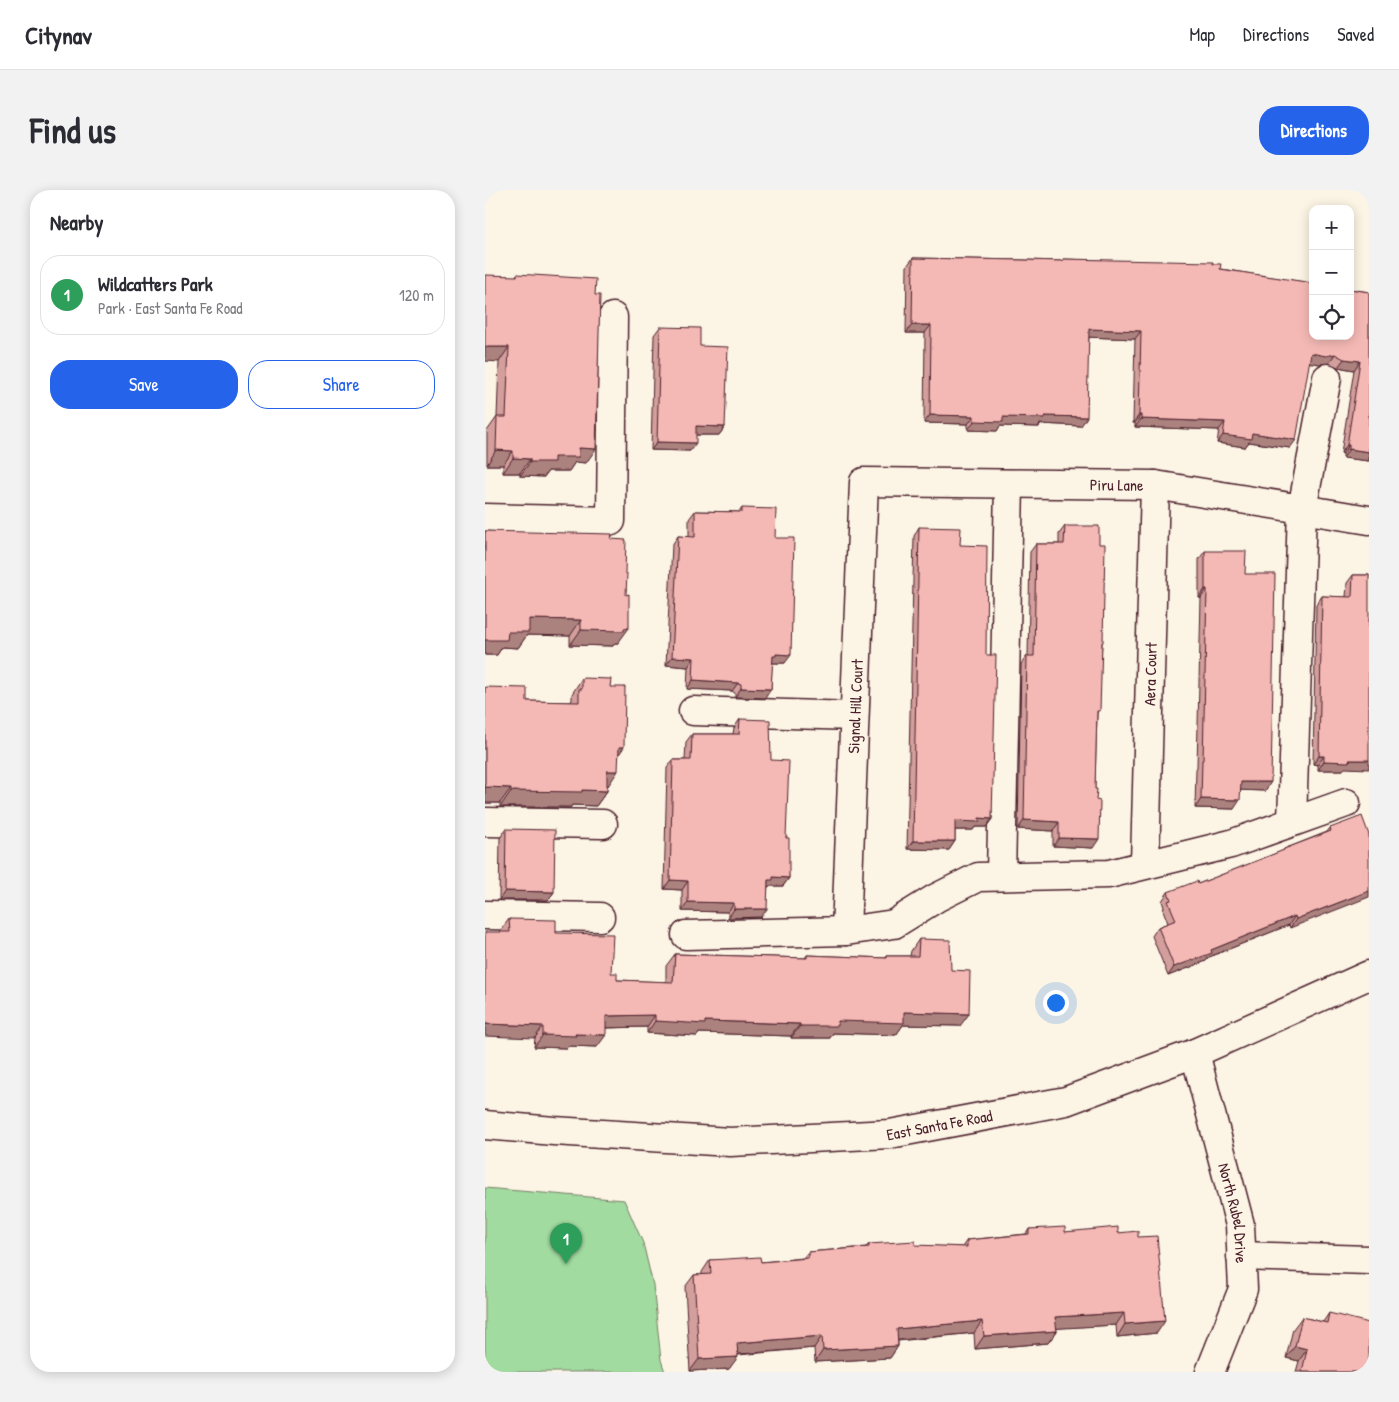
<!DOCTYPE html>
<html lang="en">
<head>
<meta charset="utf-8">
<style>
  body { margin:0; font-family:"Patrick Hand",sans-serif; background:#f2f2f3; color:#2b2b33 }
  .controls { position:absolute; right:15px; top:15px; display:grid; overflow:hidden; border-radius:10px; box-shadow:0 2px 12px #0003 }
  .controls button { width:45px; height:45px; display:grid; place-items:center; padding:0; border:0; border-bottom:1px solid #e1e1e2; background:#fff; color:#2b2b33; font:25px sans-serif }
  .you { position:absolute; left:570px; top:812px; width:18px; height:18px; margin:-12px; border:4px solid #fff; border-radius:50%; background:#1a73e8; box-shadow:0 0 0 8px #1a73e833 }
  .badge { display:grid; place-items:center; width:32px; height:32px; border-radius:50%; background:#2563eb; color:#fff; font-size:16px; font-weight:700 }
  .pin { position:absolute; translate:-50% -41px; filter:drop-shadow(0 1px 2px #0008) }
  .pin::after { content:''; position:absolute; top:26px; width:18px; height:15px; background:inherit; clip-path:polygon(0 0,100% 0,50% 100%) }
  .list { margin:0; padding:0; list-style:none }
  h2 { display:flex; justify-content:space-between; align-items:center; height:65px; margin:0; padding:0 20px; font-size:21px }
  h2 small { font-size:16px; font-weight:400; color:#7c7c81 }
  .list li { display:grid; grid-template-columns:32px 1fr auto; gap:15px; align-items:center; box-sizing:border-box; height:80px; margin:0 10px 10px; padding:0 10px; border:1px solid #e1e1e2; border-radius:20px }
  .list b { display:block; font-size:19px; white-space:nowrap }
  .list p { margin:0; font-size:16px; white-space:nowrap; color:#7c7c81 }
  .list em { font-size:16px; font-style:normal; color:#7c7c81 }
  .actions { display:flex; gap:10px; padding:15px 20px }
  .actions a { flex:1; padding:11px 0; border:1px solid #2563eb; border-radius:20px; text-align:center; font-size:18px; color:#2563eb }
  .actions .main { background:#2563eb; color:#fff }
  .icon { flex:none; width:28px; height:28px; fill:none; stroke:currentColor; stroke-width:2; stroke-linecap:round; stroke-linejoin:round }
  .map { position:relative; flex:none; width:884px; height:1182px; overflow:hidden; border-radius:20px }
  header { display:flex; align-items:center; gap:30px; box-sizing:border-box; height:70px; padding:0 25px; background:#fff; border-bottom:1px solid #e1e1e2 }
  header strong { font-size:24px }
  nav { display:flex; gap:28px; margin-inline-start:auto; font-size:18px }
  .intro { display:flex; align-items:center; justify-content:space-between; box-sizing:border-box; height:120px; padding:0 30px }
  h1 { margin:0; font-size:35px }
  .button { padding:12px 22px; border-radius:20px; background:#2563eb; color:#fff; font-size:18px; font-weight:700 }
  main { display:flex; gap:30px; padding:0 30px }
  aside { flex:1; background:#fff; border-radius:20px; box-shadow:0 2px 12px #0003 }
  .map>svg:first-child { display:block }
  .green { fill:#a1dba0; stroke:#767d66 }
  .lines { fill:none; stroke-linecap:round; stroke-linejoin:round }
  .minor-casing { stroke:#4a1f2b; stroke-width:31 }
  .minor { stroke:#fcf5e5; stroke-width:28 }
  .wall { fill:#d39f9c; stroke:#4a1f2b }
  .shaded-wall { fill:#ac827f; stroke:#4a1f2b }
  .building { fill:#f5b9b5; stroke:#4a1f2b }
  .labels { text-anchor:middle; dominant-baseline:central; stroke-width:4; stroke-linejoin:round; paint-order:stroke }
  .street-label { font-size:16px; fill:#4a1f2b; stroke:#fcf5e5 }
</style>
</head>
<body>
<header>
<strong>Citynav</strong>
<nav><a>Map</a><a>Directions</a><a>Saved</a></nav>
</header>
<div class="intro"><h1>Find us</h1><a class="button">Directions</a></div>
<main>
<aside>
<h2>Nearby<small></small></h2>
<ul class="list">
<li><span class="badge" style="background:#2e9e5b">1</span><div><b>Wildcatters Park</b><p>Park · East Santa Fe Road</p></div><em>120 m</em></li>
</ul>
<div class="actions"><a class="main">Save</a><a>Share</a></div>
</aside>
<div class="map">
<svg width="884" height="1182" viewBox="0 0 884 1182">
  <rect width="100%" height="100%" fill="#fcf5e5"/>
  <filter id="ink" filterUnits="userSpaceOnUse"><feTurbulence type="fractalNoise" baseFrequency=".02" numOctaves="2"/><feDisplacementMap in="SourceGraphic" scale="10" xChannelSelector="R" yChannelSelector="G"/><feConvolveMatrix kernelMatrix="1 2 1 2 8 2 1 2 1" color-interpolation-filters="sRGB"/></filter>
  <g filter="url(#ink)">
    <path class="green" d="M0,998l139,12 19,43 10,42 8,75 4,12h-180z"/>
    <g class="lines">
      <defs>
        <g id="minor">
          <path d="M0,328l126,3 2,-204"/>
          <path d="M208,521l161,5"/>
          <path d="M0,632l118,2"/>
          <path d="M807,632l10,-313 25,-131"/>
          <path id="s1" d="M660,674l10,-379"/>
          <path d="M516,686l8,-392"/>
          <path d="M0,725l115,2"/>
          <path id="s2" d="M361,741l18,-449 291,3 214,35"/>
          <path d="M201,745l160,-4 48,-7 42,-26 42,-21 131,-3 122,-30 115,-41"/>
          <path id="s3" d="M710,863l45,172 3,64 -33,83"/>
          <path id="s4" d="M0,935l69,6 176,11 160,-8 176,-33 129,-48 174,-78"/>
          <path d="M756,1066l128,4"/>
        </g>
      </defs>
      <use href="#minor" class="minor-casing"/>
      <use href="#minor" class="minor"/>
    </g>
    <g class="wall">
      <path d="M428,68l110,2 39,1 1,-2 150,5 7,5 149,23v169l-26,-3v-4l-2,-1 13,-83 -16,-3 -9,-4 -9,1 -11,-2 -19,86 -41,-6 -4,5 -28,-4 2,-13 -84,-3v-4h-2l2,-84 -46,-2 -8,89 -41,-2 -1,3 -39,-1 -3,5 -29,-1v-6l-44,-1 1,-90h-19l1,-67z"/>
      <path d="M32,84l69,189 -11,-1 -6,9h-21l-4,6 -24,-1v-3h-17v-8h-16v-34l10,-14 2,-55 17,-86z"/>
      <path d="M175,137l40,19 25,81 -6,8h-23l-6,16 -39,-1 3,-115z"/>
      <path d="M257,318l33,30 10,125h-13l-1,26 -6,9 -30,-1v-4l-3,-2 -45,-2 1,-22 -22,-2 6,-120 6,-9 11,1v-18l6,-8 44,1z"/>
      <path d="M580,336l34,18 3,100 -5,71 -4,133 -40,-2v-15l-35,-2 3,-165 6,-8h1l2,-104 6,-8h23v-10z"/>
      <path d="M434,337l41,18 26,110 6,164 -6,8h-11l-2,3h-18v11l-6,9 -42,-1 7,-313z"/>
      <path d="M0,341l126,8 7,104h-3l-2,3 -43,-1v-9l-43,-1 -9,13 -16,-1 -5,8h-12z"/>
      <path d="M720,361l40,23 20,217 -25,-1 -6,19 -39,-1 1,-39 1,-2 4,-169h-2v-39z"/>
      <path d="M868,385h16l-24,193 -2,2h-25v-5l-5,-1 3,-159 6,-9 24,1 1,-14z"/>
      <path d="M97,488l28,9 9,68 -11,31h-1v5l-11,15 -24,-1 -1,2h-71v-4h-15v-116l42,14 43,1 2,-2v-6z"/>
      <path d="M255,529l31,41 15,78 3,40 -6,8h-14l-1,1 -7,30 -33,1v-6l-46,-1v-21l-18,-1 3,-121 6,-8h12l1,-18 6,-8h41l1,-6z"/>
      <path d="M845,638l39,7 -79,93 -1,-3 -80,32 -3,4 -38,15 -16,-40 6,-9 10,-4 -5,-13 1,-3 -2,-6 6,-9 30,-8 84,-33 2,-2 43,-17z"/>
      <path d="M21,639l48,63 -6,8h-49l1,-62z"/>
      <path d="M24,729l47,14 55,40 6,7 49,2v-16l9,-12 130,4 2,-3 79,3 1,-2h23l1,-5 8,-12 32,31 9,56 -57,-1 -7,10 -63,-2 -3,5h-39v-2l-92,-3 -2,3 -50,-3v-6l-41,1 -9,19 -28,-1 -2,2 -33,-1 1,-9 -35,-106v-1z"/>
      <path d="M544,1039l36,3 53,1 20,4 19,96 -40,4 -1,-12 -60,3 1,3 -9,12 -73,6 -1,-16 -76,8v5l-8,12 -75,4 -1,-14 -76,7 -9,14 -39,2 -5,-84 9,-12h8v-3l8,-12 51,2 42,-4 5,-6 58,-5 3,-3 93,3 5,-7 59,-6z"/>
      <path d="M844,1123l40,59h-73l3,-11 -13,-3 7,-29 9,-12 21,5z"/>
    </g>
    <g class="shaded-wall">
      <path d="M427,135h19l-6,8h-19z"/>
      <path d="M604,139l52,2 -6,8 -51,-2z"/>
      <path d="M0,157h24l-10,15 -14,-1z"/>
      <path d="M826,163l24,1 -6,9 -9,1 -15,-2z"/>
      <path d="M859,169l16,2 -6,9 -16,-3z"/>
      <path d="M445,225l44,1 -6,8 -44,-1z"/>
      <path d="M654,225h2l-6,8h-2z"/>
      <path d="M560,226l42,1 -6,9 -41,-2 -1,3 -39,-1 -3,5 -29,-1 6,-9 29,-4z"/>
      <path d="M656,229l84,3 -6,8 -84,-3z"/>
      <path d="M211,236l29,1 -6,8h-29z"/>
      <path d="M767,243l44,7 -6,8 -41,-6 -4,5 -28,-4 6,-8z"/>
      <path d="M172,252l39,1 -6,8 -39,-1z"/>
      <path d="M862,255h2l-6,9 -2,-1z"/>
      <path d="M94,258l17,1 -10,14 -11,-1 -6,9h-21l-4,6 -24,-1 10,-14 24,-5z"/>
      <path d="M864,259l20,3v9l-26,-3z"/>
      <path d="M11,260l17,1 -10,14h-16z"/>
      <path d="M28,268l17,1 -10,14h-17z"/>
      <path d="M720,399h2l-6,9h-2z"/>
      <path d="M44,429l52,1 -11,16 -43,-1 -9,13 -16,-1 -5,8h-12v-15z"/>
      <path d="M139,438h5l-11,15h-3l-2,3 -43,-1 11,-15z"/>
      <path d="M291,464l15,1 -6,8h-14l2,-7z"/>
      <path d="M187,467l22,1 -6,9 -22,-2z"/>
      <path d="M208,490l45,3 -6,8 -45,-2z"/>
      <path d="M256,498l30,1 -6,9 -30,-1z"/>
      <path d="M134,557h5l-10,15z"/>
      <path d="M834,566h5l-6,9 -5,-1z"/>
      <path d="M864,570h20v9l-24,-1 -2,2h-25l6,-9z"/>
      <path d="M122,581h11l-10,15h-11z"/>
      <path d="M756,592h30l-6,9 -30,-1z"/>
      <path d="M0,597l26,1 -11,15h-15z"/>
      <path d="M97,600l25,1 -11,15 -24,-1 -1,2h-71l11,-16z"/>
      <path d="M716,609l39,1 -6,9 -39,-1z"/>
      <path d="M494,628l13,1 -6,8h-11l-2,3h-24l6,-9z"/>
      <path d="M539,630l35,2 -6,9 -35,-2z"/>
      <path d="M574,648l40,1 -6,9 -40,-2z"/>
      <path d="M428,651h42l-6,9 -42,-1z"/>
      <path d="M288,687l16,1 -6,8h-14l-2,2 1,-8z"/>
      <path d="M185,690l18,1 -6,9 -18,-1z"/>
      <path d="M20,701l49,1 -6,8h-49z"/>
      <path d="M884,701v6l-79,31 6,-9z"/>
      <path d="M203,712l46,1 -6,9 -46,-1z"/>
      <path d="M249,719h33l-6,8 -33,1z"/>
      <path d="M810,726l-6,9 -80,32 -3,4 -38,15 6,-9 37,-17z"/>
      <path d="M419,822l65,2 -9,12 -57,-1 -7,10 -63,-2 -3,5h-39l9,-12z"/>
      <path d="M170,825l-8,12 -50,1 9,-12z"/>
      <path d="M170,831h50l95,3 -9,12 -92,-3 -2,3 -50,-3z"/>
      <path d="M0,834l58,2 -8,12 -50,-2z"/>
      <path d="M90,844l31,1 -9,12 -28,-1 -2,2 -33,-1 9,-12z"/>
      <path d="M639,1123l-8,12 -69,4 8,-12z"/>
      <path d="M497,1131l-8,12 -85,8 8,-12z"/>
      <path d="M680,1131l-8,12 -40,4 8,-13z"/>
      <path d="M572,1141l-9,12 -73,6 9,-13z"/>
      <path d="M337,1146l-8,12 -86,7 9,-12z"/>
      <path d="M413,1156l-8,12 -75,4 8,-12z"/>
      <path d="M810,1156l12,3 -8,12 -13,-3z"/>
      <path d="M253,1167l-9,12 -39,2 9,-12z"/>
    </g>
    <g class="building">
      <path d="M428,68l110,2 40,1v-2l150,3v2h8l-1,5 93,14v53h37v-47l19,3v160l-20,-3v-4h-2l13,-84 -16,-2 -9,-5 -9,2 -15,-3 -15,87 -44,-7 -1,6 -28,-4 2,-13 -84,-3v-4h-2l2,-84 -52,-2 -2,88 -42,-1v2l-42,-1v5l-29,-1v-5l-44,-1 1,-90h-19z"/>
      <path d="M32,84l79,5 -1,16h5l-4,154 -17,-1v9h-25v5h-24v-3l-17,-1v-7l-17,-1 1,-33h9l3,-70h-24v-72l32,1z"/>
      <path d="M175,137l40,1v18l28,1 -3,80 -29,-1v17l-39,-1z"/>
      <path d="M257,318l34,1 -1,29h19l-3,117 -15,-1v2h-3l-2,33 -30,-1v-4l-3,-1 -45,-3 1,-22 -22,-1 6,-121 17,1v-26l47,1z"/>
      <path d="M580,336h34v18h6l-2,98h-1l-2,69h-3l-2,78h2l-1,11 4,1 -1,38 -40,-1v-16l-35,-2 3,-164h7l2,-112h28z"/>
      <path d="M434,337l42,1 -1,17 27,1 -1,109h10l-4,164 -13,-1v4l-24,-1v20h-42z"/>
      <path d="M0,341l127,3 -1,5 15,1 -1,33h2l-1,22 3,-1v34h-5v3l-43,-1v-10l-52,-1v13h-21l-1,8h-22z"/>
      <path d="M720,361h41l-1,23h30l-4,208h-30l-1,18 -39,-1 1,-39h1l4,-171h-2z"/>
      <path d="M868,385h16v185h-20v2l-25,-1v-5h-5l3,-160 30,1z"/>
      <path d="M97,488l29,1 -1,8h15l-1,60h-5l-1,24h-11v20l-25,-1v2l-71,-1v-3l-26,-1v-100l42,1v13l52,1v-13h3z"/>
      <path d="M255,529l30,1 1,40 18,1 -3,77h3v40l-16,-1v3h-5l-1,29h-33v-6l-46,-1v-21l-18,-1 3,-120h18l1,-26h47z"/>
      <path d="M877,626l7,19v56l-73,28 -1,-3 -84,34 1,3 -38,14 -16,-40 18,-7 -8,-19 3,-1 -3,-8 29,-11 1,3 86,-34v-1l47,-18 -1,-3z"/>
      <path d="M21,639l49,1 -1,62 -49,-1z"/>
      <path d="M24,729l47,1v13l57,1 -2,39h6v7l56,2 2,-28 132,4v-3l80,3v-2h31l1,-17 31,1 1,30 19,1 -1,43 -65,-2v11l-66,-2v5h-38v-2l-95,-3v3l-50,-3v-6l-49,1v19l-31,-1 1,2 -33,-1v-9l-58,-2v-92h25z"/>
      <path d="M580,1037v5l53,-5v6l20,-2v6l19,-1 8,85 -40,3 -1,-11 -69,4 2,14 -73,5 -2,-15 -85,8 1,17 -75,4 -1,-14 -85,7 1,14 -39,2 -5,-84 17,-1 -1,-14 50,-3 1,5 47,-4v-6l61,-5v-3l46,-3v4l52,2v-7l62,-6v-5z"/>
      <path d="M844,1123l40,10v49h-67l5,-23 -12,-3 7,-29 25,6z"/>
    </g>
  </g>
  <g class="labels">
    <g class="street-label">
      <text stroke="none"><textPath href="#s2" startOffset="702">Piru Lane</textPath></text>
      <text stroke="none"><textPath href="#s1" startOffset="190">Aera Court</textPath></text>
      <text stroke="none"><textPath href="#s2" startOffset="225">Signal Hill Court</textPath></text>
      <text stroke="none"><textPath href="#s4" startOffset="456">East Santa Fe Road</textPath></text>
      <text stroke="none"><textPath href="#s3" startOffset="165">North Rubel Drive</textPath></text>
    </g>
  </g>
</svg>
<div class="controls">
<button>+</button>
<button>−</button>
<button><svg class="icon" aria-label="locate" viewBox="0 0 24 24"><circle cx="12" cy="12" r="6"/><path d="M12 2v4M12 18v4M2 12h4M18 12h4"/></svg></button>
</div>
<div class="you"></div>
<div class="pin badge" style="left:81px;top:1074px;background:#2e9e5b">1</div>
</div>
</main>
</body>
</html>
